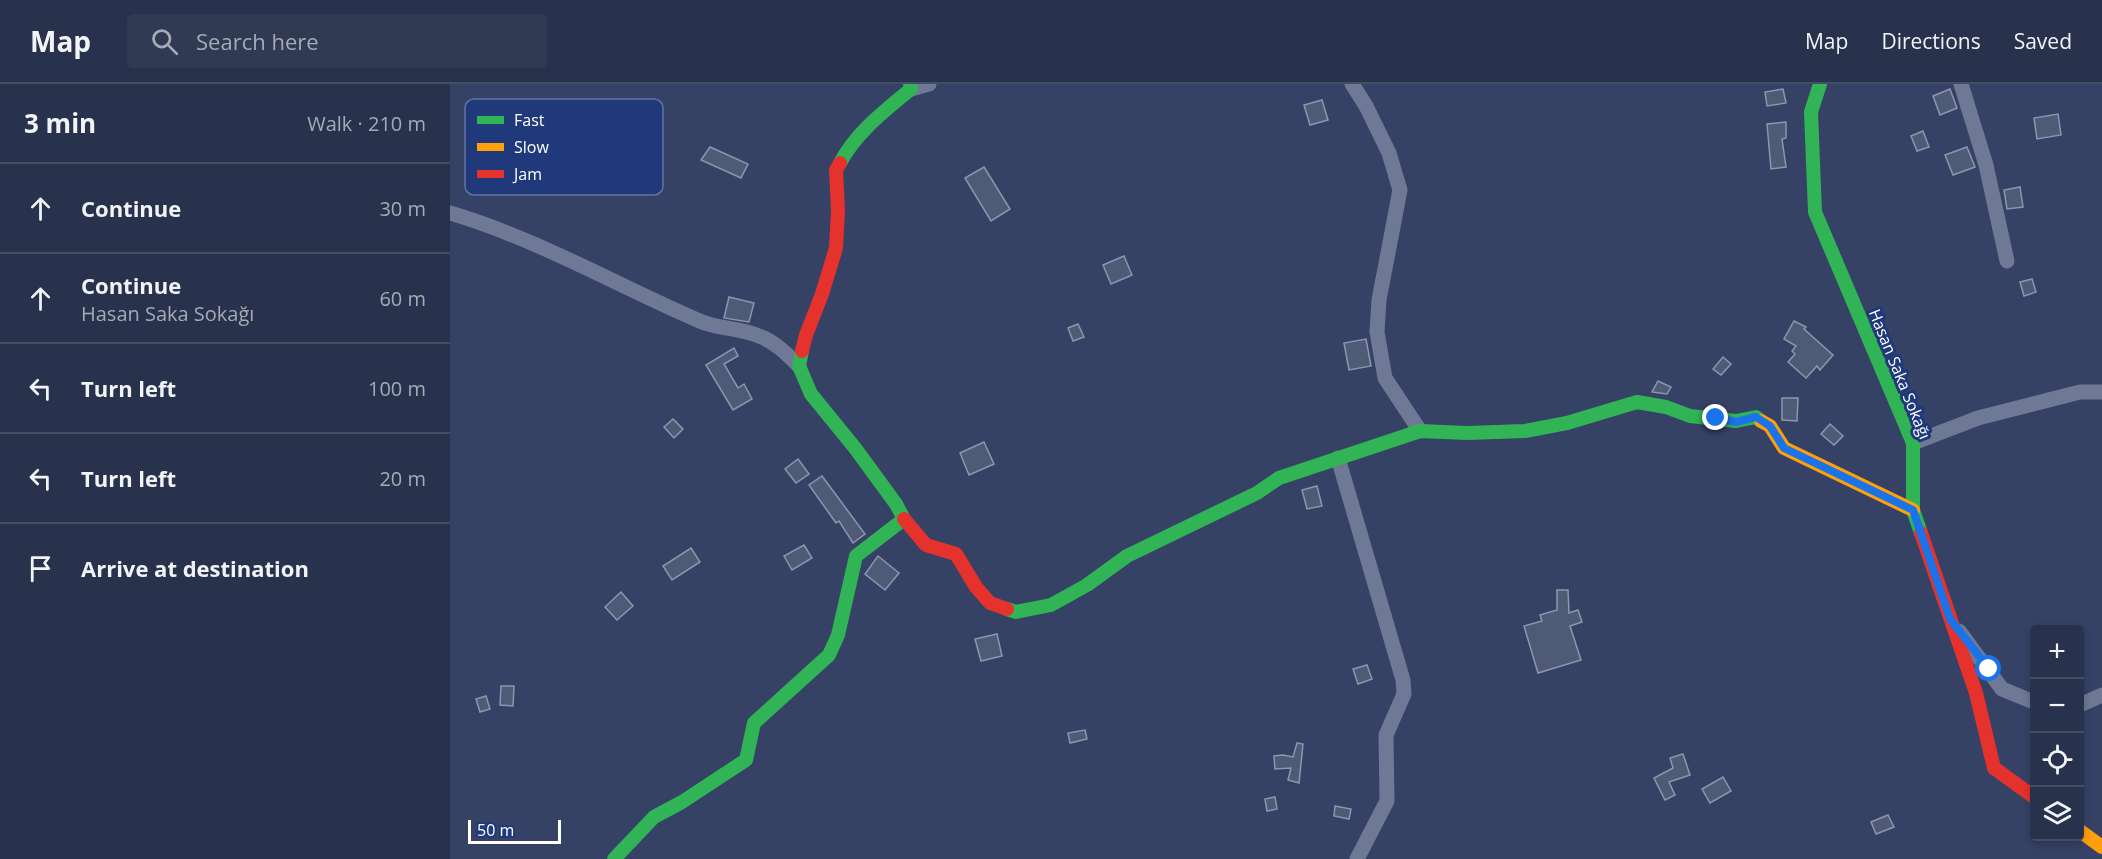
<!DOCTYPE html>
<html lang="en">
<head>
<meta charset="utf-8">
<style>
  body { margin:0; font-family:"Open Sans",sans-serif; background:#303a53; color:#f1f3f6 }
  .controls { position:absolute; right:18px; bottom:18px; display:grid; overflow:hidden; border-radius:6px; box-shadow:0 3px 9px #0003 }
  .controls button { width:54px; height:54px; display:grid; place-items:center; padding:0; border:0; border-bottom:2px solid #444d64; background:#28324c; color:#f1f3f6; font:30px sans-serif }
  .scale { position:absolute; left:18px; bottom:15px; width:93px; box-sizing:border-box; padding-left:6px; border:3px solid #fff; border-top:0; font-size:16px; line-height:21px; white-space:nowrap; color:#fff; -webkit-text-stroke:4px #20397b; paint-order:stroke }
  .stop { position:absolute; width:18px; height:18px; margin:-14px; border:4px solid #1a73e8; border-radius:50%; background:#fff }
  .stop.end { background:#1a73e8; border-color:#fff; box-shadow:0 2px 6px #0008 }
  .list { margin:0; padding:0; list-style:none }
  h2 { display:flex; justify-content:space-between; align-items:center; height:78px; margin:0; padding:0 24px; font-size:26px }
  h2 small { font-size:20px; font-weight:400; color:#a5aab5 }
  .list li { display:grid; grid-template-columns:39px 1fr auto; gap:18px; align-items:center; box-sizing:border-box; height:90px; padding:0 24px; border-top:2px solid #444d64 }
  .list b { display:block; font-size:22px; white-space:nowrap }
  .list p { margin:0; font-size:20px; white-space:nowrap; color:#a5aab5 }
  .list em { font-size:20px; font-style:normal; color:#a5aab5 }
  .icon { flex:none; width:33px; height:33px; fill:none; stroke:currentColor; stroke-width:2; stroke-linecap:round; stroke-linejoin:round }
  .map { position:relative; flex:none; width:1652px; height:775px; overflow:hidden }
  header { display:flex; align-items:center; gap:36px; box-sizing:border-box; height:84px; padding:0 30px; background:#28324c; border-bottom:2px solid #444d64 }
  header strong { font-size:28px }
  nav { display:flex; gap:33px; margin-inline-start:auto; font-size:21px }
  .search { width:420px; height:54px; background:#303a53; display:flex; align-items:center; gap:15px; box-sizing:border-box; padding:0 21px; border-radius:6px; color:#a5aab5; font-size:22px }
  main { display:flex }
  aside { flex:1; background:#28324c }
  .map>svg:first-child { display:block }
  .building { fill:#4f5a76; stroke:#8d96ac; stroke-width:1.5 }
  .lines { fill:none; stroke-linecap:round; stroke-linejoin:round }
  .street { stroke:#6f7995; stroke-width:15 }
  .fast { stroke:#30b455; stroke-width:14 }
  .slow { stroke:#ff9f0a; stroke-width:14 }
  .jam { stroke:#e5322d; stroke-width:14 }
  .route { stroke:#1a73e8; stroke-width:8 }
  .labels { text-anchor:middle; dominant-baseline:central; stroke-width:6; stroke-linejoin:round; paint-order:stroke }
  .street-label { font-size:16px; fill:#fff; stroke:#20397b }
  .key { fill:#20397b; stroke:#6374a3; stroke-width:1.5 }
  .key-label { font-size:16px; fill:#fff }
</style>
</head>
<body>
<header>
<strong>Map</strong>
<div class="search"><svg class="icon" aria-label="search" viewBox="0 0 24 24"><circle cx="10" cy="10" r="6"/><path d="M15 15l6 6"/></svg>Search here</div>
<nav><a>Map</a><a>Directions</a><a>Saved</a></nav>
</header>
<main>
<aside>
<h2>3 min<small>Walk · 210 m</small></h2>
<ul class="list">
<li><svg class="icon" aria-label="ahead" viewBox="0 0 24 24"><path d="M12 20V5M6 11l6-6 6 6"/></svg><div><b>Continue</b></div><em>30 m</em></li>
<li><svg class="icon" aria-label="ahead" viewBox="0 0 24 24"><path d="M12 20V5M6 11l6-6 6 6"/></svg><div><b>Continue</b><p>Hasan Saka Sokağı</p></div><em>60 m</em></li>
<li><svg class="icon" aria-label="left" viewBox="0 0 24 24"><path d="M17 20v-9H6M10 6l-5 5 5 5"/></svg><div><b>Turn left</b></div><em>100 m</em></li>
<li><svg class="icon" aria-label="left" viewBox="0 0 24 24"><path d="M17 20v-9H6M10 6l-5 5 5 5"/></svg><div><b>Turn left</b></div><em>20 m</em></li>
<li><svg class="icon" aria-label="arrive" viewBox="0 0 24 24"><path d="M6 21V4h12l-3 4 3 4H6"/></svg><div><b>Arrive at destination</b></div></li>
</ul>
</aside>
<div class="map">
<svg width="1652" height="775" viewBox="0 0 1652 775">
  <rect width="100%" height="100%" fill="#354266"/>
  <g class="building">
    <path d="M1333,5l3,14 -19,3 -2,-14z"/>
    <path d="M1500,5l7,19 -17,7 -7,-19z"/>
    <path d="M872,16l6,20 -18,5 -6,-20z"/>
    <path d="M1608,30l3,21 -24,4 -3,-21z"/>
    <path d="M1336,38v16l-4,1 4,28 -15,2 -4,-45z"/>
    <path d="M1473,47l6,16 -12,4 -6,-15z"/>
    <path d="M260,63l38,17 -7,14 -40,-18z"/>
    <path d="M1517,63l8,20 -22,8 -8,-20z"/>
    <path d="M534,83l26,42 -19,12 -26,-43z"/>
    <path d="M1570,103l3,20 -16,2 -3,-19z"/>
    <path d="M674,172l8,19 -21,9 -8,-19z"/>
    <path d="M1582,195l4,13 -12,4 -4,-14z"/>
    <path d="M279,213l25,6 -5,19 -25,-4z"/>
    <path d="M1344,237l12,6 -2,2 29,26 -13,15 -3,-4 -11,12 -18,-16 7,-8 -3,-3 4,-5 -12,-7z"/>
    <path d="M628,240l6,13 -11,4 -5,-13z"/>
    <path d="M916,255l5,27 -22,4 -5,-27z"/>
    <path d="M284,264l4,8 -14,8 14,24 6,-4 8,15 -19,11 -27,-45z"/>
    <path d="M1273,273l8,7 -10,11 -8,-6z"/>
    <path d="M1208,297l13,6 -4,7 -15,-2z"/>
    <path d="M1332,314h16l-1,23 -15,-1z"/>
    <path d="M223,335l10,10 -9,9 -10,-11z"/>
    <path d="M1380,340l13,12 -9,9 -13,-11z"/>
    <path d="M534,358l10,22 -25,11 -9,-22z"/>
    <path d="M348,375l11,15 -13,9 -11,-14z"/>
    <path d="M372,392l43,58 -12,9 -14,-22 -3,2 -27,-38z"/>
    <path d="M867,402l5,20 -15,3 -5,-19z"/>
    <path d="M354,461l8,13 -20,12 -8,-14z"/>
    <path d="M241,464l9,14 -28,18 -9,-14z"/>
    <path d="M428,472l21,17 -14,17 -20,-16z"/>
    <path d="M1107,506h11l1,23 9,-3 4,12 -12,4 11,34 -43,13 -14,-47 18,-5 -2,-6 17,-5z"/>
    <path d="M171,508l12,14 -16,14 -12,-13z"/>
    <path d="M547,550l5,22 -21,5 -6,-22z"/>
    <path d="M917,581l5,14 -14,5 -5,-15z"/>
    <path d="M51,602h13l-1,20 -13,-1z"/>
    <path d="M36,612l4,13 -10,3 -4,-13z"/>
    <path d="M635,646l2,9 -17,4 -2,-10z"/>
    <path d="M847,659l6,1 -4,39 -11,-3 3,-12 -16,1 -1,-13 9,-1 10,2z"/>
    <path d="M1233,670l7,21 -21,7 6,13 -10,5 -11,-22 19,-10 -3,-10z"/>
    <path d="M1273,693l8,14 -21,12 -8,-14z"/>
    <path d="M825,713l2,12 -10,2 -2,-12z"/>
    <path d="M885,722l16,3 -2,10 -15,-3z"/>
    <path d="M1438,731l6,12 -18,7 -5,-12z"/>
  </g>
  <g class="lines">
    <g class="street">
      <path d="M902,0l14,22 23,47 11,37 -21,110 -2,32 8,46 35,53"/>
      <path d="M1511,0l25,81 21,96"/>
      <path d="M461,5l18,-5"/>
      <path d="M0,129c88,26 168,73 252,109 18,7 39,6 57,14 16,6 28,18 40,30"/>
      <path d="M1463,359l65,-25 102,-26h22"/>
      <path d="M888,374l65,222 1,14 -18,41 1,66 -30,58"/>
      <path d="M1509,547l43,58 32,13"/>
      <path d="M1630,621l22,-10"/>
    </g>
    <g class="fast">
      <path d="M1370,0l-9,28 4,100 98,231v67l8,23"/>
      <path d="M390,79c16,-30 44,-52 71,-74l-1,-5"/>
      <path d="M557,525l9,3 35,-7 36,-20 40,-29 130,-63 22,-15 141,-47 47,2 58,-2 42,-8 70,-21 29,5 24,9 46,5 20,-4 5,4"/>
      <path d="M164,775l40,-42 28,-15 64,-42 8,-37 75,-68 9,-20 18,-79 48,-37 -8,-15 -41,-56 -44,-54 -12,-28 3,-15"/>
    </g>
    <g class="slow">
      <path d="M1311,337l9,5 14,22 129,62"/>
      <path d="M1630,747l22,16"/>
    </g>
    <g class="jam">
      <path d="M352,267l4,-16 16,-41 14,-46 2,-38 -2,-40 4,-7"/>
      <path d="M454,435l22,26 30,9 20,33 14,16 17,6"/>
      <path d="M1471,449l55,160 18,75 40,29"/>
    </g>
  </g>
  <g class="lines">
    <path class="route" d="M1266,334l20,4 20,-5 14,9 14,22 129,62 37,109 39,50"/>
  </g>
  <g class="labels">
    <g class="street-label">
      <text transform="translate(1450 290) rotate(68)">Hasan Saka Sokağı</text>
    </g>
  </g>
  <rect x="15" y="15" width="198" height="96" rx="9" class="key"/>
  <rect x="27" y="32" width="27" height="8" fill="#30b455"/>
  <rect x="27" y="59" width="27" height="8" fill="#ff9f0a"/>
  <rect x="27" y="86" width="27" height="8" fill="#e5322d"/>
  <g class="key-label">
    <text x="64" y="42">Fast</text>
    <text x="64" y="69">Slow</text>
    <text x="64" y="96">Jam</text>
  </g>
</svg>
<div class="controls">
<button>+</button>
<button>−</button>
<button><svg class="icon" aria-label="locate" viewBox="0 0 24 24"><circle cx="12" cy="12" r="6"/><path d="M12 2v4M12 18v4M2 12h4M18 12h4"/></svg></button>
<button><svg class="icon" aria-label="layers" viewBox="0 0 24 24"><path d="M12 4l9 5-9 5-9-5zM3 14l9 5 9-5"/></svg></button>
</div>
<div class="scale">50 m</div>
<div class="stop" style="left:1539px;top:585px"></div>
<div class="stop end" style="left:1266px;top:334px"></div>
</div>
</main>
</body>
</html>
